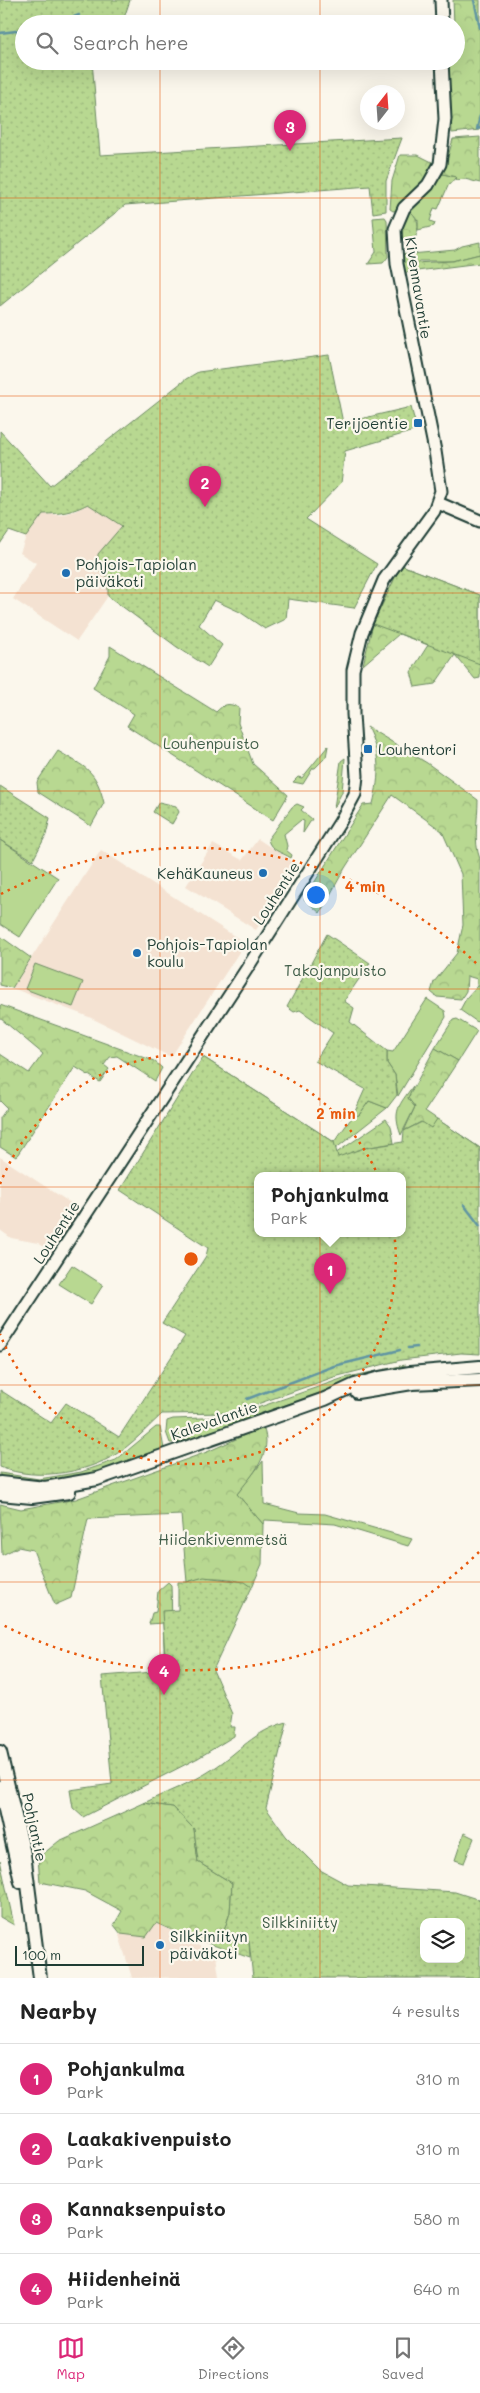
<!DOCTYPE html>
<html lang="en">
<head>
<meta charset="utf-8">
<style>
  body { margin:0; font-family:Mali,sans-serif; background:#f2f2f2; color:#222 }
  .controls { position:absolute; right:15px; bottom:15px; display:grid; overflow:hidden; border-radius:10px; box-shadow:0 5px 20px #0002 }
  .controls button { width:45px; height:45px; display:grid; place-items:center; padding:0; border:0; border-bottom:1px solid #e0e0e0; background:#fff; color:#222; font:25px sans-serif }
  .compass { position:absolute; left:360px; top:85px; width:45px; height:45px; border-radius:50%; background:#fff; box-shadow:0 5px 20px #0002; rotate:17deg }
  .scale { position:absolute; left:15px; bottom:12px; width:129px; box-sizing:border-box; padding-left:5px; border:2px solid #1f3d34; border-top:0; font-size:14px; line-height:18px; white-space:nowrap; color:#1f3d34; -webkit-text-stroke:4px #fbf7ec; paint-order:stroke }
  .you { position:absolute; left:315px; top:894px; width:18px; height:18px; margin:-12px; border:4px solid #fff; border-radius:50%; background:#1a73e8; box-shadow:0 0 0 8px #1a73e833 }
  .badge { display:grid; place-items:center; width:32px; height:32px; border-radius:50%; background:#db2777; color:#fff; font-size:16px; font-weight:700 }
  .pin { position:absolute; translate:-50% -41px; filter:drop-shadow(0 1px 2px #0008) }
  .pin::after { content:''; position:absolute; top:26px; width:18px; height:15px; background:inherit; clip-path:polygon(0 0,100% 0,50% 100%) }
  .popup { position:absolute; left:254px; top:1172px; width:152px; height:65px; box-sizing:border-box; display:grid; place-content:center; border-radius:10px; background:#fff; filter:drop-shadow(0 1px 4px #0005); font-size:16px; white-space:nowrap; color:#767676 }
  .popup b { font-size:19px; color:#222 }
  .popup::after { content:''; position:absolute; left:50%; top:100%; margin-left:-10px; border:10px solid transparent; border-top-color:#fff }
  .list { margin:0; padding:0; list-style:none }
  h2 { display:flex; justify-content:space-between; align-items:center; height:65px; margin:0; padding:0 20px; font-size:21px }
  h2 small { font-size:16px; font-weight:400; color:#767676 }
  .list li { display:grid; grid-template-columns:32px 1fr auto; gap:15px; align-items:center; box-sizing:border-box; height:70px; padding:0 20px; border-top:1px solid #e0e0e0 }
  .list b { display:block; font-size:19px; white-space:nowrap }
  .list p { margin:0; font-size:16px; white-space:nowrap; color:#767676 }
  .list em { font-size:16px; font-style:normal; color:#767676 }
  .icon { flex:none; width:28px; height:28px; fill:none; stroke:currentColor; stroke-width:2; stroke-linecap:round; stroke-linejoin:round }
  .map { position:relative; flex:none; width:480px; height:1978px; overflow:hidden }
  .search { position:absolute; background:#fff; box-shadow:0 5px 20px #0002; left:15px; right:15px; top:15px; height:55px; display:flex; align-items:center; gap:12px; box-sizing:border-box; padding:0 18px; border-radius:28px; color:#767676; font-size:19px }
  .sheet { height:345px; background:#fff }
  nav { display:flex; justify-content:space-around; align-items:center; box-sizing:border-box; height:70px; border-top:1px solid #e0e0e0; background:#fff; font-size:14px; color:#767676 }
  nav a { display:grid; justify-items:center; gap:2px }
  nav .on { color:#db2777 }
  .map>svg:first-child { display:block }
  .built { fill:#f4e2d2 }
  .grass { fill:#b8d891; stroke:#6c8a62 }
  .forest { fill:url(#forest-crowns); stroke:#6c8a62 }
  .park { fill:url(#park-dots); stroke:#6c8a62; fill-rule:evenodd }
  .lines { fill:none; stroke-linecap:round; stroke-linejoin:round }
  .stream { stroke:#6095a3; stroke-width:2.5 }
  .tertiary-casing { stroke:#1f3d34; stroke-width:15 }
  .secondary-casing { stroke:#1f3d34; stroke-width:16 }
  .tertiary { stroke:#fbf7ec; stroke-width:11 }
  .secondary { stroke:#fbf7ec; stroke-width:12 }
  .grid { fill:none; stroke:#e8590c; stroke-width:1; stroke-opacity:0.55 }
  .ring { fill:none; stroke:#e8590c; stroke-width:2.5; stroke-dasharray:2.5 5 }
  .poi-dot { fill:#1f6fb2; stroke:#fbf7ec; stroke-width:2 }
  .labels { text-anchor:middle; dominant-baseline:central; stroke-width:4.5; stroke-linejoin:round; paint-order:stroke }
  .street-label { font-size:15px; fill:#1f3d34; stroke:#fbf7ec }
  .poi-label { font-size:15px; fill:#1f3d34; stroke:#fbf7ec; text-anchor:start }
  .park-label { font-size:15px; fill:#3e5c47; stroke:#fbf7ec }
  .centre { fill:#e8590c; stroke:#fbf7ec; stroke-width:2.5 }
  .ring-label { font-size:15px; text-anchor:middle; font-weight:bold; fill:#e8590c; stroke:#fbf7ec; stroke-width:4.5; stroke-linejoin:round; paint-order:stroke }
</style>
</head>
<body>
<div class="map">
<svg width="480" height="1978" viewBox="0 0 480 1978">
  <defs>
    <pattern id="forest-crowns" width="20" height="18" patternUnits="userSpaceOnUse" patternTransform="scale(1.25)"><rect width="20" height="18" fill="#b8d891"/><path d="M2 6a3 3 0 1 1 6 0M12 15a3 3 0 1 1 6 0" fill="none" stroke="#9eba7e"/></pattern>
    <pattern id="park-dots" width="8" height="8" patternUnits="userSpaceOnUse" patternTransform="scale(1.25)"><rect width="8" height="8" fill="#b8d891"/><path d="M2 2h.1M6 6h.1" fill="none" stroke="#9eba7e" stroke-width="1.8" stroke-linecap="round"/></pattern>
  </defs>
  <rect width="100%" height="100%" fill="#fbf7ec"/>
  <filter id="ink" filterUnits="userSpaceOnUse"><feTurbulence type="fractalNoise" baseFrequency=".02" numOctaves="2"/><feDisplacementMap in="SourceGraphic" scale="10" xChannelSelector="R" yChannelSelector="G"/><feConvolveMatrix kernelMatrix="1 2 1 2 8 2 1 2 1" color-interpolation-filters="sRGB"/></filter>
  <g filter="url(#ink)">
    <g class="built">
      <path d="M88,504l35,22 -7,9 -8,42v19l-31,45 -64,-42 23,-36 -16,-10 6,-16 17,-23 19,1 13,-4z"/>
      <path d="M258,839l40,26 -42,65 -70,-44 27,-42 29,16z"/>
      <path d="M101,850l144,93 -74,114 -82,-40 -77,-29z"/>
      <path d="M0,1157l86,56 -28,43 -20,-13 -27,-5 -11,-8z"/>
      <path d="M138,1923h18l60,32 3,22 -87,1 -13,-43z"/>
    </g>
    <g class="grass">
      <path d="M443,174l13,3 -8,9 -10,23 -4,-1 -4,13 5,2 -1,3 -16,4v-10l-8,-9z"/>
      <path d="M480,242v12l-28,7h-33l-9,7 -1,4 -6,1 -3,-18 55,-5 7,-4z"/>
      <path d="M328,746l-2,11 -11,11h-2l-10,16 -10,-2 5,-5 4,1z"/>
      <path d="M345,758l-3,34 -8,16 7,-47z"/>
      <path d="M297,804l7,3 -3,3 11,9 -9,14 1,-12 -3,-1 -17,14 3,12 -1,4 6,5 -1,3c-9,-6 -21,-7 -23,-19l24,-32z"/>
      <path d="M0,840l58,38 -38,59 -20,-13z"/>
      <path d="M35,964l48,18 -10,25 -48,-18z"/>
      <path d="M477,986l3,2v36l-20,-14 7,-13z"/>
      <path d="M427,999l18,12 1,6 -48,79 -3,-21 -8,-12v-12l6,1z"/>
      <path d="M457,1019l20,12 -19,30 -23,-13 18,-28z"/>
      <path d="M203,1057l131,85 19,-26 6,-1 10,-14 18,7 -62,49z"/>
      <path d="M413,1086l-5,12 7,9 -14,28c-9,-24 -2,-30 12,-49z"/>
      <path d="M72,1265l31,20 -12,19 -32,-20z"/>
      <path d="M405,1365l2,5 -77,19 -148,53 -12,1 -4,-11 1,-11 6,-2 58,-2 113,-39z"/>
      <path d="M156,1427h4l4,22c-54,20 -106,42 -164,28v-4l39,6 42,-7 35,-12z"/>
      <path d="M263,1461l1,43 35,9 26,1 87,25 -4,7 -73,-22 -70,-4 -2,4 -26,-30z"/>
      <path d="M464,1833l10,5 -10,25 -9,-3z"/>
    </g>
    <g class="forest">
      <path d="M453,0h27v130l-28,3 -4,-72h8v-37h-2z"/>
      <path d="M480,137v46l-15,-4 -10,1 1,-3 -13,-3 10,-35z"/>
      <path d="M400,155h18l16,8 -8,16 -28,31 -5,1 -3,-2 2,-28z"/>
      <path d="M410,211c10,9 9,16 5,28l-12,1 -3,-2 3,-19z"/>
      <path d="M385,217l2,3 1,37 -5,6 -15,1 8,-12 -3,-34z"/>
      <path d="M480,254v9l-71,9 5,-9 38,-2z"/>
      <path d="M401,565l79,30v83l-5,1 -20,-24 -20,29 -20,3 -4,-15 17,-27 -29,-11 -36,31 10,-41z"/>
      <path d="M110,646l106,66c8,-8 12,-10 23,-4l-1,15 15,41 35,31 -15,25 -146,-94 7,-12 -41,-26 17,-32z"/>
      <path d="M367,727l60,36 51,37c0,19 -5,41 2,59v129l-3,-2v-7l-10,-3 -1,15 -5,8 -24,-2 -6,-5 3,-10 23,-29 6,-28 -2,-51 -19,-43 -50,-36 -47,73 -25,45 -16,-14 59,-94 10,-1c7,-29 8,-50 -6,-77z"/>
      <path d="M58,751c28,17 38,18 46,52l-13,23 -53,-34 -1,-10z"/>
      <path d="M0,936l31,22 -19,30 -12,-3z"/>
      <path d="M0,1005l154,56 8,7 -7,13 -38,-25 -7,1 -6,8 5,4 -9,13 -25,-15 -59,90 -16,-10v-29l7,-10 -7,-7v-47l29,19 14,-19 -43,-36z"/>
      <path d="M435,1048l23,13 -33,50 55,37v34l-73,51h-5l19,-111 -17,9 11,-24 -7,-9z"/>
      <path d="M386,1119l5,7 3,17 -30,5 -20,25 -12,-17z"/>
      <path d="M263,1427c11,26 -11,48 -26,67l26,30 -1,40 -10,23c-19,-11 -46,-11 -65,-5l-6,-67 -93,4 -17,79 -16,7 -22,-55 -15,-3 -16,8 -2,-51 21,5 55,-10 131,-47z"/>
      <path d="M168,1582l3,3 1,38 12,47 -19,2 -2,-49 -14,1 3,-11 4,-1 2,-21z"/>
      <path d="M144,1803l29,4 21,22 4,33 34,21 -2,30 -6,18 25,10 1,17 -74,-26 -20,-9 -10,14 -25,-3 -7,-9 8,-14 -37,-20 -45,-9 -2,-24 21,-17z"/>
      <path d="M0,1860l14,65 -14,-8z"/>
    </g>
    <g class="park">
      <path d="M0,0h130l-8,24h-98v37h68l8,94 302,-17 -16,43v30l-13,2 -3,-27 -245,19 -125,101z"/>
      <path d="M329,355l14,68 68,-16 6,23 -72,21 -4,32 -35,36 71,45 -23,44 -66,-9 -2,20 -21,10 -25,-17 -26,-12 -15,25 23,20 -14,22 -31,-20 -69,-51v-19l-10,-7v-16l24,-28 -34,-22c-16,8 -27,10 -45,10l-17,23 -17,-6 -9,13v-113l50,55 136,-107 12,-7z"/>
      <path d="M401,565l79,30v69l-107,-40z"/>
      <path d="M0,786l50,32 -4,17 -13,25 -33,-20z"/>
      <path d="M159,802l17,4 3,6 -7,12 -19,-12z"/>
      <path d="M327,934l43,29 -26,38 10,7 -4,14 37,29v12l8,12 2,20 -10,13 -18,-7 -10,14 -6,1 12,-27 -50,-28 18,-28 -33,-23 -6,2 -7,-5z"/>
      <path d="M203,1057l131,85 4,15 26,-9 39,-6 1,-11 18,-9 9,6 6,-9 43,29v206l-19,-1 -60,7 -67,17 -102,36 -70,1c-12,11 -24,24 -37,34 -32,25 -88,34 -125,19v-77l51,33 15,-20 53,34 66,-101 -23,-13 44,-67 2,-8 -88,-58zM258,1175h144v58h-144z"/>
      <path d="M204,1577l41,5 7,5 -39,83 19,44 -2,13h5l-1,9 -36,22 -115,59 -10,-9 -3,-18 42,-6 -10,-108 64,-5 -4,-60 16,-1v-28h9z"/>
      <path d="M287,1722l-21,86 20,28 34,34 28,15 107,7 25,8v78h-227l-4,-37 -25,-10 6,-18 2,-30 -34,-21 -4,-33 -21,-22 -29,-4c22,-11 48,-20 69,-34 26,-17 41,-38 74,-47zM424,1922h37v37h-37z"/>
    </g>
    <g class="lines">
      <g class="stream">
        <path d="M474,0l6,28"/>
        <path d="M57,24l22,-9"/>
        <path d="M0,33l24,-3"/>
        <path d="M480,116l-3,13 3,-1"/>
        <path d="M464,1205l16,21"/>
        <path d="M408,1348l9,-1"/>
        <path d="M247,1399l87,-33 66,-16"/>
      </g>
      <defs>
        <g id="tertiary">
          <path d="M441,0l1,24"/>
          <path d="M438,503l42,18"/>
          <path d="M0,1345l246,-375 94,-148 15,-28 2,-18 -4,-62v-44l9,-37 22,-53 50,-69 7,-20 -6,-40 -38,-187 -2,-35 9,-21 24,-23 12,-21 5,-45 -3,-58"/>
        </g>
        <g id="secondary">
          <path d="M357,1392l55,-9 68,-3"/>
          <path d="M0,1483l45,5 52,-9 228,-80 30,-14 25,-7 30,-5 70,-6"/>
          <path d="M0,1494l32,3 37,-5"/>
          <path d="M0,1752l24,102 16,124"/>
          <path d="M0,1787l21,95"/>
        </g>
      </defs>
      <use href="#tertiary" class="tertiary-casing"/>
      <use href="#secondary" class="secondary-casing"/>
      <use href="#tertiary" class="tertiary"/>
      <use href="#secondary" class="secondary"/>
    </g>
  </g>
  <path class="grid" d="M160,0v24M320,0v24M160,61v1917M320,61v1917M0,198h480M0,396h480M0,593h480M0,791h480M0,989h480M0,1187h480M0,1385h480M0,1582h480M0,1780h480"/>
  <g class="ring">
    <path d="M0 1184A205 205 0 1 1 0 1334"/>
    <path d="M479 1552A411 411 0 0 1 1 1624M1 894A411 411 0 0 1 479 966"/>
  </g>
  <g class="poi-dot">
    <rect x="413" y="418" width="10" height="10" rx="2.5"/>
    <circle cx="66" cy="573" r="5"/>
    <rect x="363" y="744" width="10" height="10" rx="2.5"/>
    <circle cx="263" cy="873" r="5"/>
    <circle cx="137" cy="953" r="5"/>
    <circle cx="160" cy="1945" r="5"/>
  </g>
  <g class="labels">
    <g class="street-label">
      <text transform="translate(419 288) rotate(81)">Kivennavantie</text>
      <text transform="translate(276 893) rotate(-57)">Louhentie</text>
      <text transform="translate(56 1232) rotate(-57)">Louhentie</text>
      <text transform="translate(214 1420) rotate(-19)">Kalevalantie</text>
      <text transform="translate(35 1827) rotate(78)">Pohjantie</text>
    </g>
    <g class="poi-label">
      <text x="408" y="423" text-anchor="end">Terijoentie</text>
      <text x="76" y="564">Pohjois-Tapiolan<tspan x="76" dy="17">päiväkoti</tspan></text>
      <text x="378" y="749">Louhentori</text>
      <text x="253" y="873" text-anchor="end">KehäKauneus</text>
      <text x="147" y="944">Pohjois-Tapiolan<tspan x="147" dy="17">koulu</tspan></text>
      <text x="170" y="1936">Silkkiniityn<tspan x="170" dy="17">päiväkoti</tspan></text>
    </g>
    <g class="park-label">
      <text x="211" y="743">Louhenpuisto</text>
      <text x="335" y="970">Takojanpuisto</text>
      <text x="223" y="1539">Hiidenkivenmetsä</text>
      <text x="300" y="1922">Silkkiniitty</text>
    </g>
  </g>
  <circle cx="191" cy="1259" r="8" class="centre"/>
  <g class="ring-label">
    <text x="365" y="892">4 min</text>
    <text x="336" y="1119">2 min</text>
  </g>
</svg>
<div class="controls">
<button><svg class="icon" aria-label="layers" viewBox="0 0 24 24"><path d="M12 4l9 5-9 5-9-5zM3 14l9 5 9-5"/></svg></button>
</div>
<svg class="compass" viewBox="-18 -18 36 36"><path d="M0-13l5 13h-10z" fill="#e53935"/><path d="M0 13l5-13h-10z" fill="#767676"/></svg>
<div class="scale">100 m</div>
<div class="you"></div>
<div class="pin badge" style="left:330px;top:1294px">1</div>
<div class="popup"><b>Pohjankulma</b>Park</div>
<div class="pin badge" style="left:205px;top:507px">2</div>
<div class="pin badge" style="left:290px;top:151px">3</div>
<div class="pin badge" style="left:164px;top:1695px">4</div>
<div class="search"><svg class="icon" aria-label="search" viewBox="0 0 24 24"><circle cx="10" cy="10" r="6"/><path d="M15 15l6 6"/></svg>Search here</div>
</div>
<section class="sheet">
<h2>Nearby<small>4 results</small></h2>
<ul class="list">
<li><span class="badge">1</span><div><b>Pohjankulma</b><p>Park</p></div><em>310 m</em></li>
<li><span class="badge">2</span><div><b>Laakakivenpuisto</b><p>Park</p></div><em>310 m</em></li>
<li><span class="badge">3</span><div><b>Kannaksenpuisto</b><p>Park</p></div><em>580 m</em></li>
<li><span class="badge">4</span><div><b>Hiidenheinä</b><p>Park</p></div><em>640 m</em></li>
</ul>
</section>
<nav>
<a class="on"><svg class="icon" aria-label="map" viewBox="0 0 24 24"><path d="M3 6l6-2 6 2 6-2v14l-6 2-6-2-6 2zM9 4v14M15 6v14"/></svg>Map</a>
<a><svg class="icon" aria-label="directions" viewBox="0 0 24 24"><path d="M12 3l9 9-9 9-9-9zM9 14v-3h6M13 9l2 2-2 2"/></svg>Directions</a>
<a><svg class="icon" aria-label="saved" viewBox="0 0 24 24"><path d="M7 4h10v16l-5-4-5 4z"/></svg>Saved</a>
</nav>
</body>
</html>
